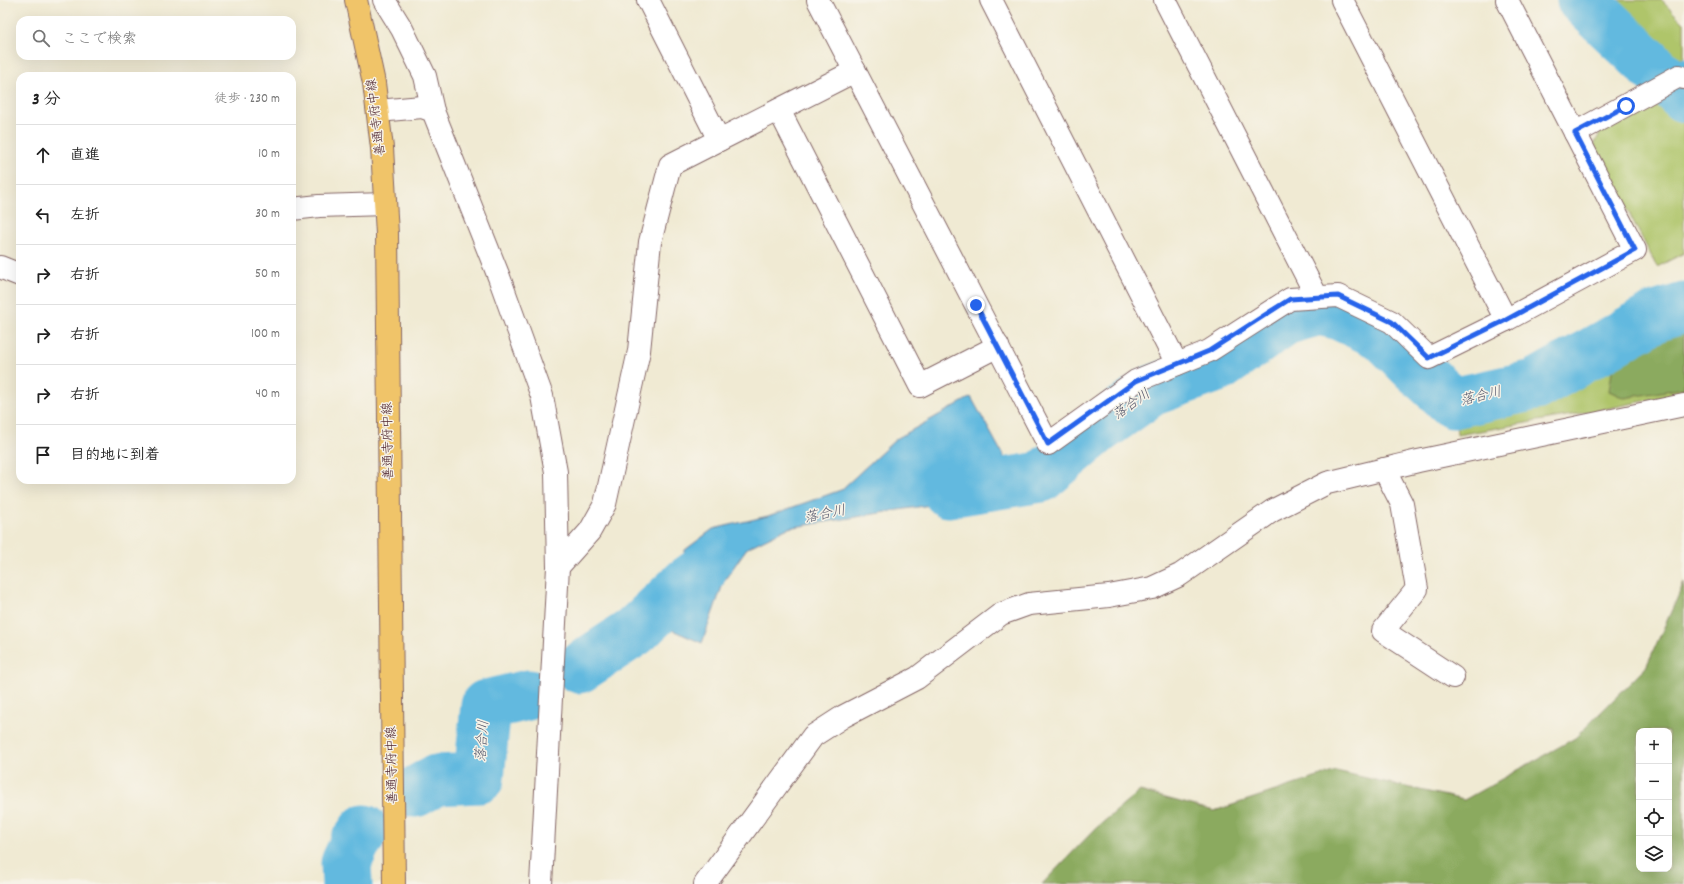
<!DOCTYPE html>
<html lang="ja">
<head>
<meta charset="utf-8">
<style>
  body { margin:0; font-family:Dekko,"Klee One",sans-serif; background:#f2f2f2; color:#222 }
  .controls { position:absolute; right:12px; bottom:12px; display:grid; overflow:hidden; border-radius:8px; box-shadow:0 4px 16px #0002 }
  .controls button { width:36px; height:36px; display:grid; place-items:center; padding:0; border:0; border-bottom:1px solid #e0e0e0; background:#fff; color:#222; font:20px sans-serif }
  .stop { position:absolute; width:12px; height:12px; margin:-9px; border:3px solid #2563eb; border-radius:50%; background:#fff }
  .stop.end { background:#2563eb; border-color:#fff; box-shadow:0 1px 4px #0008 }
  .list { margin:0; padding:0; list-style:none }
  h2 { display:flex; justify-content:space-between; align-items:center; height:52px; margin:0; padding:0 16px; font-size:17px }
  h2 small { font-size:13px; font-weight:400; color:#767676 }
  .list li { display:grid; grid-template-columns:26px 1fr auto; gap:12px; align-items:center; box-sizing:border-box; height:60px; padding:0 16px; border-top:1px solid #e0e0e0 }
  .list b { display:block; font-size:15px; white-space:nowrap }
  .list em { font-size:13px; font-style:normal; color:#767676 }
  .icon { flex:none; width:22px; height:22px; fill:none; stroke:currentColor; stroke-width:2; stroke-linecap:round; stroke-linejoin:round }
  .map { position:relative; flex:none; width:1684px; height:884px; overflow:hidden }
  .search { position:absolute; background:#fff; box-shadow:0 4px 16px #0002; left:16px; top:16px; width:280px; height:44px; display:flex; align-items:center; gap:10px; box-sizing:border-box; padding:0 14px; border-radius:12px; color:#767676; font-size:15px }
  .panel { position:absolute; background:#fff; box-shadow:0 4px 16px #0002; left:16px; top:72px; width:280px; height:412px; border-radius:12px }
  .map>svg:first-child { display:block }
  .green { fill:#afc56a; stroke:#7c724a }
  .forest { fill:#8baa5e; stroke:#6a6444; fill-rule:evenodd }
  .water { fill:#62b9df; stroke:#566c85 }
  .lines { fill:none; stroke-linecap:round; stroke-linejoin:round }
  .stream { stroke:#62b9df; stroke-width:8 }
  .river { stroke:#62b9df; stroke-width:51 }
  .street-casing { stroke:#846666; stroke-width:24 }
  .primary-casing { stroke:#846666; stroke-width:24 }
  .street { stroke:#fff; stroke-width:22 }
  .primary { stroke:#f0c469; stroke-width:22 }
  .route { stroke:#2563eb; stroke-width:5 }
  .labels { text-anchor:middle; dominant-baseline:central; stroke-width:3; stroke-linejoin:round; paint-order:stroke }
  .street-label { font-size:13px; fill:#4a1f2b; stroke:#f7f3e8 }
  .water-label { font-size:14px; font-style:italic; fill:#52556a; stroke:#f7f3e8 }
</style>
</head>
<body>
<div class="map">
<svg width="1684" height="884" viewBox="0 0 1684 884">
  <rect width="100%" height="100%" fill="#f7f3e8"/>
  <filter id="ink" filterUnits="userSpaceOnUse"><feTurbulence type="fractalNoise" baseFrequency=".025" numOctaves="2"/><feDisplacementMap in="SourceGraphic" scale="8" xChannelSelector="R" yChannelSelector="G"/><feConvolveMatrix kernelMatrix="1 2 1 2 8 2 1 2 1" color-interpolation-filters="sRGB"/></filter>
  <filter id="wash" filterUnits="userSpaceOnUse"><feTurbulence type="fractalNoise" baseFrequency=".012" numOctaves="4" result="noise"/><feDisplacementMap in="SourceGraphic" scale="16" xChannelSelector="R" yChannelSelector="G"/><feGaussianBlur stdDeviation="0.9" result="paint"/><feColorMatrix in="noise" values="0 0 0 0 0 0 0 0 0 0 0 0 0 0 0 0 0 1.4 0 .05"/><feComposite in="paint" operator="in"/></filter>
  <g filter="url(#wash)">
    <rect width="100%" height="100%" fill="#f0ead3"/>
    <g class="green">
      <path d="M1590,0h71l23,23v35l-22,8z"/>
      <path d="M1670,94l14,13v146l-27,14 -63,-122 7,-14z"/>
      <path d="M1684,314v79l-89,18 -138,24 -2,-27 80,-16 130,-72z"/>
    </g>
    <g class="forest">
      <path d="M1684,327v61l-60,10 -15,-7 5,-33z"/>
      <path d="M1684,583v301h-642l53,-55 45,-38 74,20 122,-40 128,29 111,-62 71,-71zM1639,731h30v138h-30z"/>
    </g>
    <path class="water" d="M971,397l49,89 -22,8 -210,34 -41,20 -23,33 -22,62 -69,-30 46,-36 6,-27 28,-21 55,-13 73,-26 55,-51z"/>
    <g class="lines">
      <path class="stream" d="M1660,73l24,-10"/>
      <g class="river">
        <path d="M1582,0l102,97"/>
        <path d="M948,492l93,-15 57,-48 53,-38 69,-25 65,-46 34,-10 18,4 45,21 32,32 39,36 82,-18 120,-68 29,-9"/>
        <path d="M579,668l55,-36 53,-50 14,-10"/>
        <path d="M415,792l21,-12 43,-2 7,-73 42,-10"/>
        <path d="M347,884l-1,-21 9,-20 9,-13"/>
      </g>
    </g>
  </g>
  <g filter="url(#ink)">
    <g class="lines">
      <defs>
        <g id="street">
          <path d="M384,0l18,29 23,47 8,35"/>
          <path d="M648,0l71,140"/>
          <path d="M818,0l230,444 88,-63 73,-30 81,-52 48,-3 54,26 37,36 77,-38 129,-70 -128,-250"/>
          <path d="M991,0l186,364"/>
          <path d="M1165,0l152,297"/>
          <path d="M1342,0l164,320"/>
          <path d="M779,110l141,276 78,-40"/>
          <path d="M378,111l44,-4 11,4 66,166 43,119 14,76 2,95 -17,317"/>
          <path d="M1575,133l104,-57 5,2"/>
          <path d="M292,209l27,-3 66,-2"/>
          <path d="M0,267l20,8"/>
          <path d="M1384,469l18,35 15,85 -34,42 70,46"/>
          <path d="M558,567l32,-36 15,-27 34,-153 11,-109 20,-77 185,-94"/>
          <path d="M705,884l108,-148 31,-20 73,-38 84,-64 28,-10 80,-8 43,-8 28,-13 92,-64 55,-28 91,-22 266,-56"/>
        </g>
        <path id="primary" d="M356,0l18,83 8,65 5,86 7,650"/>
      </defs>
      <use href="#street" class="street-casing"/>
      <use href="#primary" class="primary-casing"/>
      <use href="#street" class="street"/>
      <use href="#primary" class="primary"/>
    </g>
  </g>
  <g class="lines" filter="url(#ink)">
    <path class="route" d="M976,305l72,139 88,-63 73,-30 81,-52 48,-3 54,26 37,36 77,-38 129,-70 -60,-117 51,-27"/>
  </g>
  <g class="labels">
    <g class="street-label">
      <text transform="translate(377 117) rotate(-97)">善通寺府中線</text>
      <text transform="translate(389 441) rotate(-91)">善通寺府中線</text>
      <text transform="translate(393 765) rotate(-91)">善通寺府中線</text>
    </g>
    <g class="water-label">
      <text transform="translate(1481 397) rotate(-13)">落合川</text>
      <text transform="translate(1132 405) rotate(-35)">落合川</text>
      <text transform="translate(825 515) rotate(-11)">落合川</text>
      <text transform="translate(483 741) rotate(-85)">落合川</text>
    </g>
  </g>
</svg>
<div class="controls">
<button>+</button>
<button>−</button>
<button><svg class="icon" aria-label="locate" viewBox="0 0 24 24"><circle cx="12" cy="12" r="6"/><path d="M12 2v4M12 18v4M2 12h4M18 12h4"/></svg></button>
<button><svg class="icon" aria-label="layers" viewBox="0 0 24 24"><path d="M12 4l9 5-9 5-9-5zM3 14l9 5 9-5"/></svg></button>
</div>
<div class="stop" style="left:1626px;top:106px"></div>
<div class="stop end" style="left:976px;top:305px"></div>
<div class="search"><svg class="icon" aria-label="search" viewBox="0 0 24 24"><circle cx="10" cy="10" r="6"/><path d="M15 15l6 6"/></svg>ここで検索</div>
<section class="panel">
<h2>3 分<small>徒歩 · 230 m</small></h2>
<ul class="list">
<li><svg class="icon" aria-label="ahead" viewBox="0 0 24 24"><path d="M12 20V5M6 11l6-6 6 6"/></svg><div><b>直進</b></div><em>10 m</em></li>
<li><svg class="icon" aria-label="left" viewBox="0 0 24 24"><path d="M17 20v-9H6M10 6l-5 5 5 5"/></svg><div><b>左折</b></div><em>30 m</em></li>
<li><svg class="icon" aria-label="right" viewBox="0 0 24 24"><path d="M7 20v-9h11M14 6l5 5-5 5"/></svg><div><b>右折</b></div><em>50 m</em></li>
<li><svg class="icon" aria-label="right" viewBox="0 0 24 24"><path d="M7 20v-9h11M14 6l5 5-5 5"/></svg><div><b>右折</b></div><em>100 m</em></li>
<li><svg class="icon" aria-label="right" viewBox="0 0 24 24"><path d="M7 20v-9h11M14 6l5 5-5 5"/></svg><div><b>右折</b></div><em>40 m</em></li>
<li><svg class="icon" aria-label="arrive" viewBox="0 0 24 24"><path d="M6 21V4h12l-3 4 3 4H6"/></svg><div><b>目的地に到着</b></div></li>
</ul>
</section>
</div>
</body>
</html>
